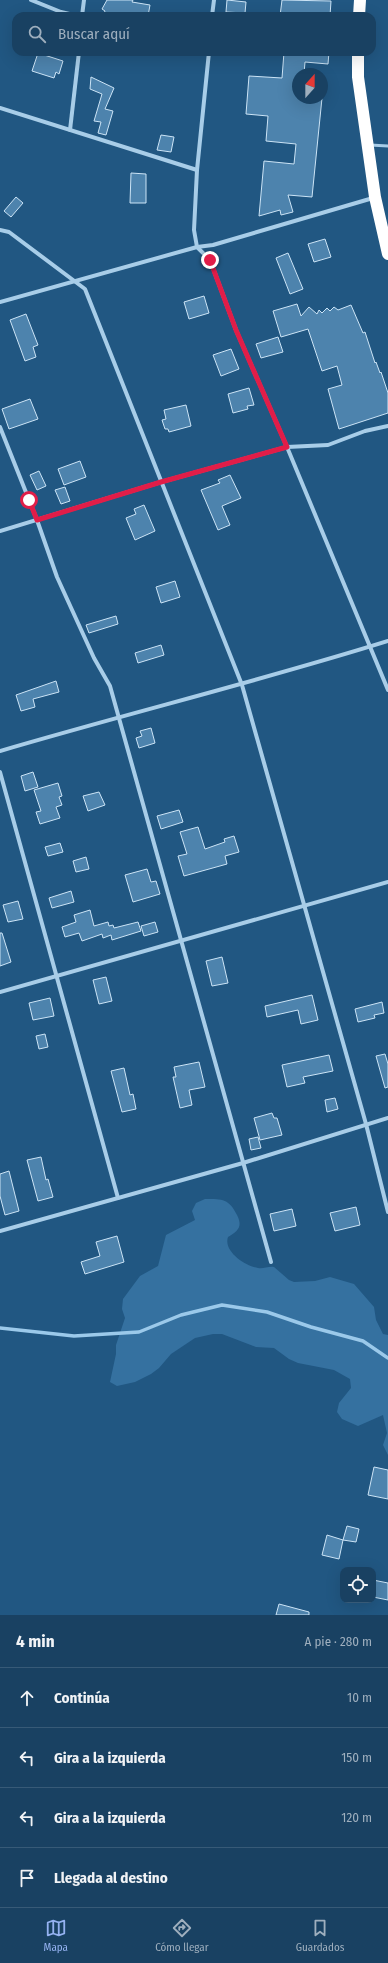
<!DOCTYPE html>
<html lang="es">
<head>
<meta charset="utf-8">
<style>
  body { margin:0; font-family:"Fira Sans Condensed",sans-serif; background:#224868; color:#f1f3f6 }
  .controls { position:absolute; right:12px; bottom:12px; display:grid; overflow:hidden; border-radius:8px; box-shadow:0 4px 16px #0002 }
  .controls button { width:36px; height:36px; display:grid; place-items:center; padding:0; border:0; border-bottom:1px solid #375a77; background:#194162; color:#f1f3f6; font:20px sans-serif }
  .compass { position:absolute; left:292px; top:68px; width:36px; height:36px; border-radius:50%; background:#194162; box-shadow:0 4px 16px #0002; rotate:21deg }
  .stop { position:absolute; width:12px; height:12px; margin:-9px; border:3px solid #e11d48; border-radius:50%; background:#fff }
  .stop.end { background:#e11d48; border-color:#fff; box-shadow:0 1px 4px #0008 }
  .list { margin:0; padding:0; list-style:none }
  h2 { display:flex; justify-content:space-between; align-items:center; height:52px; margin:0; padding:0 16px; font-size:17px }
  h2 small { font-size:13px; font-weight:400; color:#9fafbe }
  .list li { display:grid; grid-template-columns:26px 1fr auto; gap:12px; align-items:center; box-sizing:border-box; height:60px; padding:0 16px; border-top:1px solid #375a77 }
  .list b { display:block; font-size:15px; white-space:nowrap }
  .list em { font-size:13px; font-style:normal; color:#9fafbe }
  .icon { flex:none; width:22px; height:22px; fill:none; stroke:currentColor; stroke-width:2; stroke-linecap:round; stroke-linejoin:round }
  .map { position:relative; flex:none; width:388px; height:1615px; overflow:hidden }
  .search { position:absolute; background:#194162; box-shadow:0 4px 16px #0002; left:12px; right:12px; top:12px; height:44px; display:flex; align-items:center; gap:10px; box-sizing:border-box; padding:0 14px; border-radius:12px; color:#9fafbe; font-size:15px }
  .sheet { height:292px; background:#194162 }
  nav { display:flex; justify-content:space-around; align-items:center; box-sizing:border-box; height:56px; border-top:1px solid #375a77; background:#194162; font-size:11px; color:#9fafbe }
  nav a { display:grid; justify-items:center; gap:2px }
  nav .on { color:#95b2f1 }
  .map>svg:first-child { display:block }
  .green { fill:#3571a0 }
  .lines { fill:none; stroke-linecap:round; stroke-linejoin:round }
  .stream { stroke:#9bc9ea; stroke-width:3.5 }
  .building { fill:#4d83ad; stroke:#cce4f6 }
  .lane { stroke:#a8cde8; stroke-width:3 }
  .street { stroke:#a8cde8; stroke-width:4 }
  .highway { stroke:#fff; stroke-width:12 }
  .route { stroke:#e11d48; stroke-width:5 }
</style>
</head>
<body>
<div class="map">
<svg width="388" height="1615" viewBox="0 0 388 1615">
  <rect width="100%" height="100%" fill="#215782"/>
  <path class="green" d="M205,1199c18,0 24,0 32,16 6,12 1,16 -9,22 -5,14 17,29 30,31 5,1 11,-2 16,-1l15,13 5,2 21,-1 15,-4 24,7 20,23 2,13 7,14 5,1v120l-5,-10 4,-12 -4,-18 -25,11 -16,-7 -5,-7 2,-9 12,-15 -1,-9 -16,-9 -36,-7 -9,-4 -15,-11 -18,-1 -34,-13h-9l-18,4 -24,16 -12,14 -8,6 -16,8 -18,4 -7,-4 6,-28v-9l9,-27 -3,-9 1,-10 17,-23 18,-10 8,-31 29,-15 -3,-9 4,-8z"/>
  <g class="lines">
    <path class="stream" d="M0,1328l74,8 65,-4 42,-17 41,-10 45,7 44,15 52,14 25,17"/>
  </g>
  <g class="building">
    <path d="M107,0h26l-1,2 18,3 -2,11h-45l2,-5 -3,-2z"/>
    <path d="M227,0l19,2 -1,11 -19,-1z"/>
    <path d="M282,0l49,1 -1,15h-50z"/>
    <path d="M284,52h45l-1,12 -23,-2 -1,12h-6v24h24l-9,89 -1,10 -24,-2 5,17 -12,3 -1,-5 -21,6 5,-55 30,3 2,-20 -30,-3 2,-25 -22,-2 3,-38 33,2z"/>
    <path d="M38,53l25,8 -4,13 -3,-2 -2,6 -22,-7z"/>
    <path d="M91,77l23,11 -9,21 8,2 -7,24 -8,-2 3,-11 -7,-1 8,-27 -12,-5z"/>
    <path d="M161,135l13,2 -3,15 -14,-2z"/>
    <path d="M131,173l15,1v29h-16z"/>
    <path d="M16,197l7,6 -12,14 -7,-6z"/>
    <path d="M325,239l6,18 -17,5 -6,-18z"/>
    <path d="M288,253l15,36 -13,5 -14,-36z"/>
    <path d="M204,296l5,17 -20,6 -5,-17z"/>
    <path d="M297,304l4,12 8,-9 8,7 2,-4 3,3 5,-5 3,3 4,-4 4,3 13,-5 12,28 2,-1 10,31 1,-1 4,11 1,-1 7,21v20l-49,16 -11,-40 14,-4 -5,-19 -15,5 -14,-42 -27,8 -8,-26z"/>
    <path d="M26,314l12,31 -5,2 3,10 -11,4 -15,-41z"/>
    <path d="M278,337l5,15 -22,6 -5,-14z"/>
    <path d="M231,349l8,20 -18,7 -8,-21z"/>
    <path d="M249,388l5,17 -7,1 1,3 -15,4 -5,-19z"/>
    <path d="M30,399l8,20 -29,10 -7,-20z"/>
    <path d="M186,405l5,21 -22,6 -1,-3h-3l-3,-9 4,-1 -2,-9z"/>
    <path d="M80,461l6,16 -22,8 -6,-16z"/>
    <path d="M39,471l7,15 -9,4 -7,-15z"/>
    <path d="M230,475l11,23 -19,8 8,19 -12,5 -17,-40 19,-7 -2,-3z"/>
    <path d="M65,487l5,14 -9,3 -6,-14z"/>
    <path d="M144,505l11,26 -20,9 -9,-22 10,-4 -2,-5z"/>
    <path d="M175,581l5,16 -19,6 -5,-16z"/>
    <path d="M116,616l2,8 -29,9 -3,-8z"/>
    <path d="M161,645l3,10 -26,8 -3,-10z"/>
    <path d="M56,681l3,11 -26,7 2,8 -14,4 -5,-16z"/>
    <path d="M151,728l4,15 -16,5 -3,-10 6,-2 -2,-5z"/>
    <path d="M33,772l5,15 -13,4 -4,-15z"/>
    <path d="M58,783l4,13 -3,1 3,8 -6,2 4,11 -20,6 -4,-12 5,-1 -7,-21z"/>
    <path d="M99,792l6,13 -17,6 -5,-15z"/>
    <path d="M179,810l4,12 -22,7 -4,-13z"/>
    <path d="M198,827l7,22 20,-7 -1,-3 10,-3 5,16 -14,4 2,8 -43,12 -6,-20 9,-2 -7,-22z"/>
    <path d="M60,843l3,9 -15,4 -3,-9z"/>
    <path d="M86,857l3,12 -13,3 -3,-11z"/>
    <path d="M147,869l4,13 5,-1 4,13 -27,8 -8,-27z"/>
    <path d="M71,891l3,11 -22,6 -3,-10z"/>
    <path d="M18,901l5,18 -15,3 -5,-17z"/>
    <path d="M90,910l4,16 14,-4 1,4 4,-1 1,3 24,-6 3,9 -29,9 -1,-5 -8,3 -1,-4 -20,7 -3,-8 -14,4 -3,-10 14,-5 -2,-7z"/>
    <path d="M155,922l3,10 -14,4 -3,-10z"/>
    <path d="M0,933h2l9,29 -11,4z"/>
    <path d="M222,957l6,26 -16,3 -6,-25z"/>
    <path d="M106,977l6,24 -13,3 -6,-24z"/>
    <path d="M312,995l6,25 -17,4 -3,-14 -31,7 -2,-11z"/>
    <path d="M50,998l4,18 -21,4 -4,-17z"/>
    <path d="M382,1002l2,11 -10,2 1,3 -17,4 -3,-13z"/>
    <path d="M45,1034l3,13 -9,2 -3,-13z"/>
    <path d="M385,1054l3,10v23l-3,1 -9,-32z"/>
    <path d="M329,1055l4,16 -30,6 2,6 -18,4 -5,-22z"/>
    <path d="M199,1062l6,25 -16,3 3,15 -12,3 -7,-31h3l-2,-10z"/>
    <path d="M124,1068l6,27 3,-1 3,15 -14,3 -11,-41z"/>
    <path d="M335,1098l3,11 -11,3 -2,-12z"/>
    <path d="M272,1113l2,5h3l5,17 -22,5 -6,-22z"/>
    <path d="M258,1137l3,11 -10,2 -2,-11z"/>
    <path d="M41,1157l5,23 2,-1 5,18 -15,4 -11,-41z"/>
    <path d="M9,1171l10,40 -14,4 -5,-19v-22z"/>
    <path d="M356,1207l4,18 -25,6 -5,-18z"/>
    <path d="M292,1209l4,17 -22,5 -4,-17z"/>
    <path d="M117,1236l7,26 -39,12 -4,-12 19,-6 -4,-14z"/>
    <path d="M374,1467l14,3v29l-20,-4z"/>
    <path d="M347,1526l12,3 -3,13 -13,-2z"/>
    <path d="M327,1535l16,5 -4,19 -17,-4z"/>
    <path d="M373,1580l15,3v17l-15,-3z"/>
    <path d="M279,1604l30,8v3h-33z"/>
  </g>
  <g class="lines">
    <path class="lane" d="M370,145l18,1"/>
    <g class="street">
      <path d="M31,0l30,12 17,4"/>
      <path d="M82,16l2,-16"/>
      <path d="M212,16l2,-16"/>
      <path d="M209,52l-12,118 -3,60 3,17 13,13 26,70 51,117 101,243"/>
      <path d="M0,108l197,62"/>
      <path d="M70,130l9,-78"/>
      <path d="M0,230l9,2 76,57 157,396 124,439 22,88"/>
      <path d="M0,302l197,-55 16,-2 160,-47"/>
      <path d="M0,427l37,93 20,57 37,81 16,28 161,576"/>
      <path d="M0,531l161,-49 126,-35 41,-2 37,-14 23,-5"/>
      <path d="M0,751c129,-38 260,-70 388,-110"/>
      <path d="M0,772l118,426"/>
      <path d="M0,992l388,-110"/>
      <path d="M0,1231l243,-68 145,-45"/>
    </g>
    <g class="highway">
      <path d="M359,16l1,-16"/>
      <path d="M358,52v25l17,120 13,57"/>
    </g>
  </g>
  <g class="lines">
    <path class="route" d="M29,500l8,20 124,-38 126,-35 -51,-117 -26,-70"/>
  </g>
</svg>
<div class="controls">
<button><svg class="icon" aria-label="locate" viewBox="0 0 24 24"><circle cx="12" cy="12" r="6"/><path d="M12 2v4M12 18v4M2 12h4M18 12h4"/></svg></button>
</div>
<svg class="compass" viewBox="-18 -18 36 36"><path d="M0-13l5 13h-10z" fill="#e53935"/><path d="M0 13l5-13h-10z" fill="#9fafbe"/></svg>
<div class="stop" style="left:29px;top:500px"></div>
<div class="stop end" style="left:210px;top:260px"></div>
<div class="search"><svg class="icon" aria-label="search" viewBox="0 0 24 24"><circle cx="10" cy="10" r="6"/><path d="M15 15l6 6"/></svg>Buscar aquí</div>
</div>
<section class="sheet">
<h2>4 min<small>A pie · 280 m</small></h2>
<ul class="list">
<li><svg class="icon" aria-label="ahead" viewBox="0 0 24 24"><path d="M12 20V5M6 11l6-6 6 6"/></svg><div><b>Continúa</b></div><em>10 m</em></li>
<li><svg class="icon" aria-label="left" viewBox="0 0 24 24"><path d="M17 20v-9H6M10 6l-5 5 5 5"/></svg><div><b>Gira a la izquierda</b></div><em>150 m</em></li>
<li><svg class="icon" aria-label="left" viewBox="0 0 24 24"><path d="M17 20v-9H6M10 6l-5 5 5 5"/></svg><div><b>Gira a la izquierda</b></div><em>120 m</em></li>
<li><svg class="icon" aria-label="arrive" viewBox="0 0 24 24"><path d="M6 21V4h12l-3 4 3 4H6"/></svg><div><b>Llegada al destino</b></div></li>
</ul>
</section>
<nav>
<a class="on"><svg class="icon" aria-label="map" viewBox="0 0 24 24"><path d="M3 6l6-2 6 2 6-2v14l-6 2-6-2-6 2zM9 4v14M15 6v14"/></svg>Mapa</a>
<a><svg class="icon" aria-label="directions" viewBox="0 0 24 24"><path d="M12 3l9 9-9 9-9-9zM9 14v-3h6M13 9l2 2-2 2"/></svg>Cómo llegar</a>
<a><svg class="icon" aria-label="saved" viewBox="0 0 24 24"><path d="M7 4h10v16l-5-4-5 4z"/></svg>Guardados</a>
</nav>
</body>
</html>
